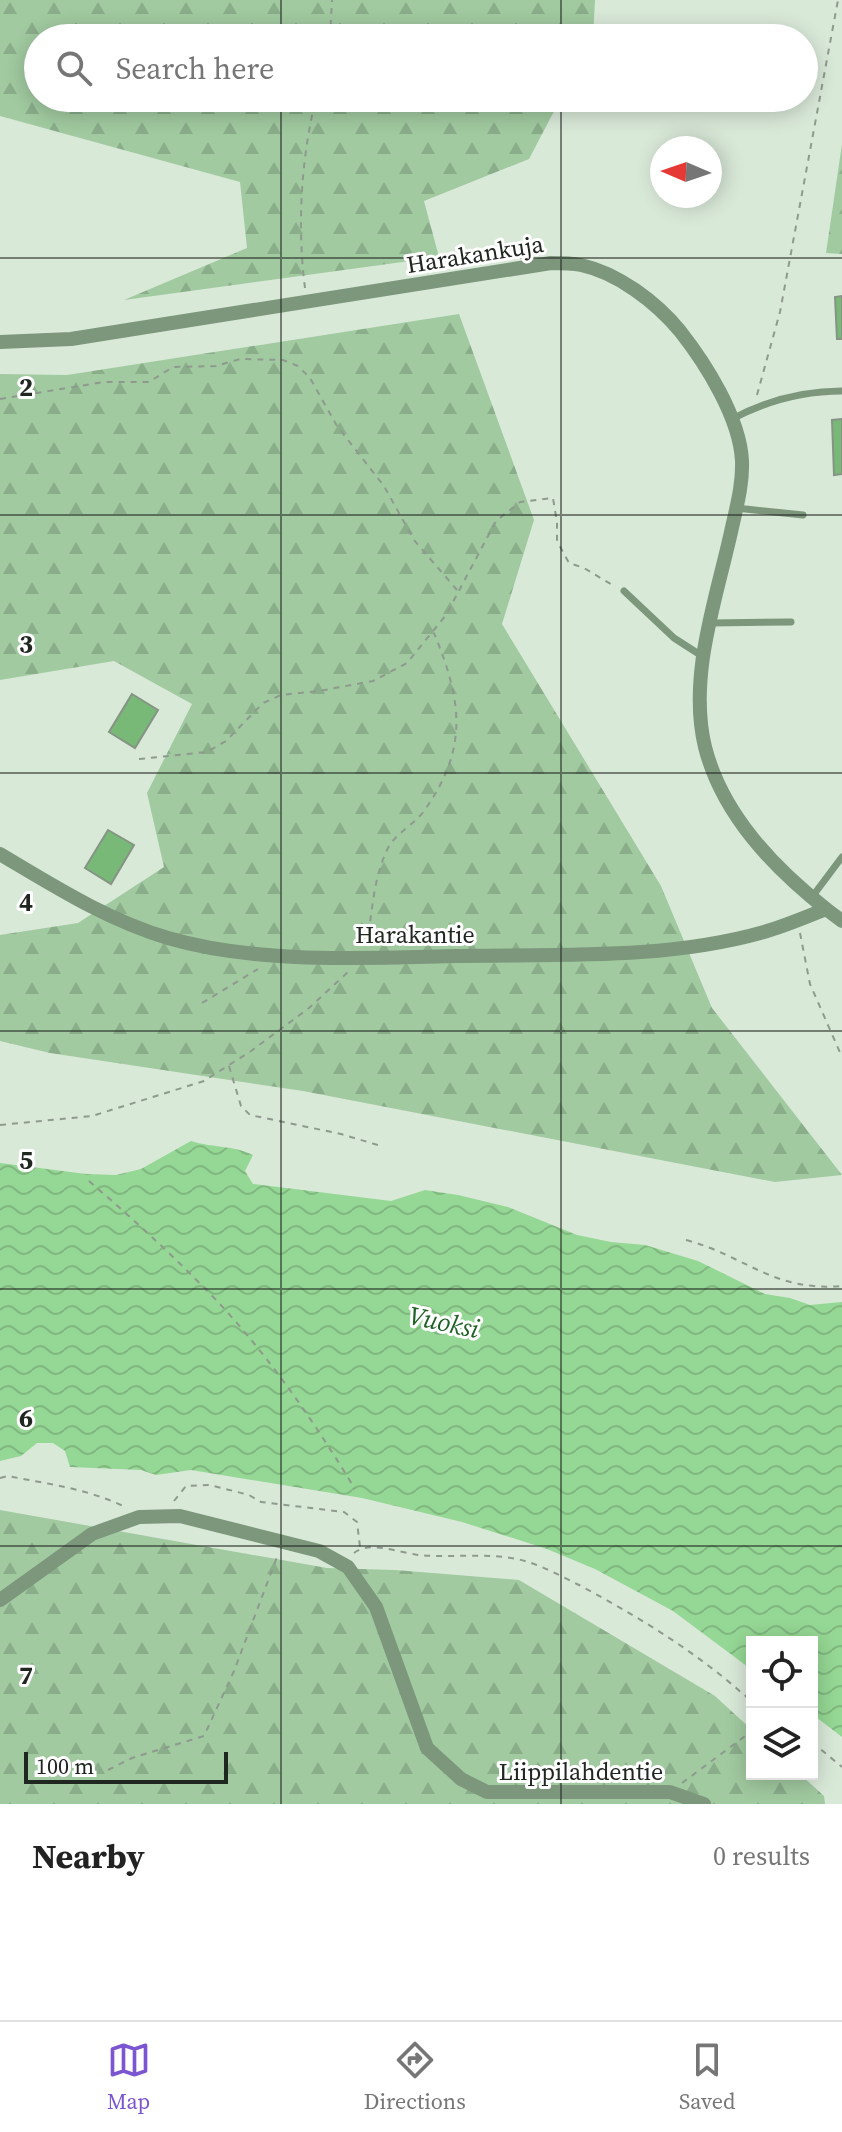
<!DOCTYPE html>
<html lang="en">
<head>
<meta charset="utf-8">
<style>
  body { margin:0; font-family:"Source Serif 4",serif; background:#f6f6f6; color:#222 }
  .controls { position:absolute; right:24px; bottom:24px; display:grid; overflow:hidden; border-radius:0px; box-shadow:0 4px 20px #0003 }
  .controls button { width:72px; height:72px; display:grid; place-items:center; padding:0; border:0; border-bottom:2px solid #e0e0e0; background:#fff; color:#222; font:40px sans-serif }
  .compass { position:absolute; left:650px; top:136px; width:72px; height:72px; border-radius:50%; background:#fff; box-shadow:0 4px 20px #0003; rotate:272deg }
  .scale { position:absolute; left:24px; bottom:20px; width:204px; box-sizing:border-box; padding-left:8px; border:4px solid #202620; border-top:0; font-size:22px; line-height:28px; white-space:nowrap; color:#202620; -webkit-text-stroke:6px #fff; paint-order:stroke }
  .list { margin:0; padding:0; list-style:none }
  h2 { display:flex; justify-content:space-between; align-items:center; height:104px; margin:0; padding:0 32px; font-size:34px }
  h2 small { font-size:26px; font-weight:400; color:#767676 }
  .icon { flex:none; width:44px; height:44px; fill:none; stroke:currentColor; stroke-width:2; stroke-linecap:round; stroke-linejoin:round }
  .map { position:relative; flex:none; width:842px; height:1804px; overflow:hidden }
  .search { position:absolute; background:#fff; box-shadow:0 4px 20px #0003; left:24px; right:24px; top:24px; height:88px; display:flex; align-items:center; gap:20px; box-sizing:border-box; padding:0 28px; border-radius:44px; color:#767676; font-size:30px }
  .sheet { height:216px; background:#fff }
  nav { display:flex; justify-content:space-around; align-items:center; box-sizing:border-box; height:112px; border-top:2px solid #e0e0e0; background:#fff; font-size:22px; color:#767676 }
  nav a { display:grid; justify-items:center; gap:4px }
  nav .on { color:#7c56d0 }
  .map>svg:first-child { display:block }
  .forest { fill:url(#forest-firs) }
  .water { fill:url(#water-waves) }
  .building { fill:#79b978; stroke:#859484; stroke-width:2 }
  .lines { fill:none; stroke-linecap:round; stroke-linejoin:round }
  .path { stroke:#8e9a8e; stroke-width:2; stroke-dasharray:6 6; stroke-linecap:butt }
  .lane { stroke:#7c977b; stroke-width:7 }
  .street { stroke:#7c977b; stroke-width:14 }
  .grid { fill:none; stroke:#202620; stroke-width:2; stroke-opacity:0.55 }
  .labels { text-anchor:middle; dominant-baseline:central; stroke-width:6; stroke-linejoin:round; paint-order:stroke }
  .street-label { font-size:24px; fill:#202620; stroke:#fff }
  .water-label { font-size:26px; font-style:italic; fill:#206124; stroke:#fff }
  .grid-label { font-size:26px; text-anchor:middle; font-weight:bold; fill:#202620; stroke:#fff; stroke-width:6; stroke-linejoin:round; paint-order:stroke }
</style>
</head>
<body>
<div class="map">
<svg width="842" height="1804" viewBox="0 0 842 1804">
  <defs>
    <pattern id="forest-firs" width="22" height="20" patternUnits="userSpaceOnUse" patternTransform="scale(2)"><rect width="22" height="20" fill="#a1caa0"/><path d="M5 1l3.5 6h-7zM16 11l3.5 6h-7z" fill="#8aad8a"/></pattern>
    <pattern id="water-waves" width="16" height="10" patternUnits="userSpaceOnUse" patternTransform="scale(2)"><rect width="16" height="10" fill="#95d794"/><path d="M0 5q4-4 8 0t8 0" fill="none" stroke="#80b87f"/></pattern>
  </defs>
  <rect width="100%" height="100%" fill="#d9e9d8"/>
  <g class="forest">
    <path d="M0,0h595l-2,38h-555v60h523l-32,61 -105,42 15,56 -315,43 123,-52 -7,-66 -240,-66z"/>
    <path d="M842,144v110l-16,-1z"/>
    <path d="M459,314l75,206 -32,104 159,262 51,122 130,167 -67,7 -472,-91 -253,-38 -50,-12v-106l78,-12 86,-56 -17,-74 45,-89 -78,-43 -114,19v-306l67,1z"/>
    <path d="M0,1510l327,58 68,2 124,10 196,116 37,34v44h48l24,22 1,8h-825z"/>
  </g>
  <path class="water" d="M191,1141c21,7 42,4 62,14l-8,16 8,13 138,17 34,-11 33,5 50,12 69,28 34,7 34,3 53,16 67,33 25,4 20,7 32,-3v435l-30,-23v-72h-60v28l-79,-59 -78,-42 -48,-20 -85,-27 -100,-24 -171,-28 -35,5 -15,-5 -71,-3 -5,-16 -12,-8h-16l-16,13 -21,5v-298l86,11 30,1 25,-6z"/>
  <g class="building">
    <path d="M842,296v43h-5l-2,-42z"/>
    <path d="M842,419v55l-8,1 -2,-55z"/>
    <path d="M132,694l26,16 -23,38 -26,-16z"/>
    <path d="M108,830l26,15 -23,39 -26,-16z"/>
  </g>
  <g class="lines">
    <g class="path">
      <path d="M330,38l2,-38"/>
      <path d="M305,288c-8,-62 -4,-129 11,-190"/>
      <path d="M757,395l23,-83 58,-312"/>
      <path d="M0,399l104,-17h45l24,-15 43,-1 24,-7 43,1 15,6 12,12 27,48 47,60 30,54 43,50"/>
      <path d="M139,759l68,-7 19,-11 37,-38 18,-8 38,-4 54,-10 34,-18 39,-48 50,-94 24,-19 33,-4 4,25v18l12,22 15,5 30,18"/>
      <path d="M800,933l10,51 32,73"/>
      <path d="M367,945c5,-32 6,-65 20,-95 7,-16 27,-25 37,-39 45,-63 38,-110 10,-178"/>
      <path d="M202,1003l56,-34"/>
      <path d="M229,1066l12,40 9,9 91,19 40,12"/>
      <path d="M0,1125l92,-9 112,-35 47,-30 58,-43 39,-36"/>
      <path d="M89,1181c45,39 88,78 129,121 53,57 97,121 137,187"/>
      <path d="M686,1240c60,16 87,52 156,46"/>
      <path d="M0,1478l8,-2c40,8 81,13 117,31"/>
      <path d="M174,1501l12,-15 24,-1 39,10 12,7 83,10 13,10 3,25"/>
      <path d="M354,1553c17,-13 45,0 65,2 31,3 62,-2 92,3 23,3 48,17 68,27 62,33 122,70 173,117"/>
      <path d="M812,1742l30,25"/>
      <path d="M108,1770l24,-12 72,-22 30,-65 43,-114"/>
      <path d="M682,1783l70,-52"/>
    </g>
    <g class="lane">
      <path d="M732,419c34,-18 71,-28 110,-28"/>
      <path d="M736,508l67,7"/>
      <path d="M624,591l50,47 28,18"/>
      <path d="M711,623l80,-1"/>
      <path d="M812,897l30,-40"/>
    </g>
    <g class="street">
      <path d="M0,342l71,-3 480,-76c9,0 20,0 30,2 37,8 75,37 99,66 26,33 60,87 62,130 1,24 -6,48 -11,71 -15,68 -43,145 -26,215 17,67 68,120 121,162"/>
      <path d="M0,854c54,32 107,66 168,84 89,26 196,20 289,18 101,-2 209,4 307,-24 21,-6 42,-15 62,-23l16,12"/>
      <path d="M0,1600l92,-66 47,-17 41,-1 139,35 29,16 28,40 51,141 34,31 26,13h183l34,12"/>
    </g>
  </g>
  <path class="grid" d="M281,0v38M561,0v38M281,98v1706M561,98v1706M0,258h842M0,515h842M0,773h842M0,1031h842M0,1289h842M0,1546h842"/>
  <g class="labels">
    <g class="street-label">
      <text transform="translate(475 254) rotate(-9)">Harakankuja</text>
      <text x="415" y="934">Harakantie</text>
      <text x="581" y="1771">Liippilahdentie</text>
    </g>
    <g class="water-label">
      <text transform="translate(444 1322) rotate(12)">Vuoksi</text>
    </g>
  </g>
  <g class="grid-label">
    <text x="26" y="396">2</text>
    <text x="26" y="653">3</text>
    <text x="26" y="911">4</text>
    <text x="26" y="1169">5</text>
    <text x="26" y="1427">6</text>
    <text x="26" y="1684">7</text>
  </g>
</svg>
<div class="controls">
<button><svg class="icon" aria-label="locate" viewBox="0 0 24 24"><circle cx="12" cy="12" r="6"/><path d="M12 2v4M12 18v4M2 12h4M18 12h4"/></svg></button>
<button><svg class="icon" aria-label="layers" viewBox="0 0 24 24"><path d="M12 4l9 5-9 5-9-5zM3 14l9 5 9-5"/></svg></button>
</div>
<svg class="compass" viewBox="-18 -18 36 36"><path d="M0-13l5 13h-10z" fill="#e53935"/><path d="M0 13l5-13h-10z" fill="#767676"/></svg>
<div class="scale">100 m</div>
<div class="search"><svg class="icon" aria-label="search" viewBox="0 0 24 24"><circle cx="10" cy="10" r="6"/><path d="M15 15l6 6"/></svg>Search here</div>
</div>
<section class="sheet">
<h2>Nearby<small>0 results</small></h2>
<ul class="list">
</ul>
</section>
<nav>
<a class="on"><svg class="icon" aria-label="map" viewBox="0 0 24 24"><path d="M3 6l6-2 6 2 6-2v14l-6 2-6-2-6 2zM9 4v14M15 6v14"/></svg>Map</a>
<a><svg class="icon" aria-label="directions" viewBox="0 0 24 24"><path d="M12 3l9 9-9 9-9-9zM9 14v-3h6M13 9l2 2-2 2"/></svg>Directions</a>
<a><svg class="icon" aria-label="saved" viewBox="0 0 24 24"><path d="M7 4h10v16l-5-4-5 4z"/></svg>Saved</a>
</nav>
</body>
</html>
